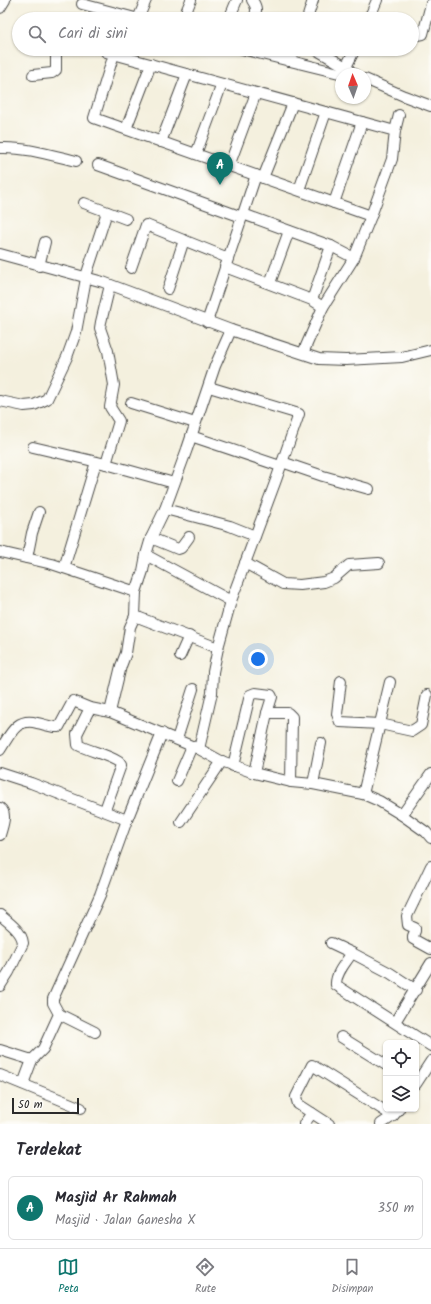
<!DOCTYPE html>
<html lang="id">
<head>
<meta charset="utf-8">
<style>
  body { margin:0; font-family:Kalam,sans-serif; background:#f7f7f7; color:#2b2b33 }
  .controls { position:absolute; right:12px; bottom:12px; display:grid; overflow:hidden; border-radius:6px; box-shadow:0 1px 3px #0004 }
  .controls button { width:36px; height:36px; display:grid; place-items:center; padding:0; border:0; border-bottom:1px solid #e1e1e2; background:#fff; color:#2b2b33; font:20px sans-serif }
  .compass { position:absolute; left:335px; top:68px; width:36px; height:36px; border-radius:50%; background:#fff; box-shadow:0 1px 3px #0004; rotate:358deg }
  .scale { position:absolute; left:12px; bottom:10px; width:67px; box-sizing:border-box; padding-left:4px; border:2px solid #2b2b2b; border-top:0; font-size:11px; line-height:14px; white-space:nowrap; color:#2b2b2b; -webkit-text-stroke:3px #fdfcf7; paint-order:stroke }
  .you { position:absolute; left:258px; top:659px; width:14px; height:14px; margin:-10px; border:3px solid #fff; border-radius:50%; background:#1a73e8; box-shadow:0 0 0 6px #1a73e833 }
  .badge { display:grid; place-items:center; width:26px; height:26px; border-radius:50%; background:#0f766e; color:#fff; font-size:13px; font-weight:700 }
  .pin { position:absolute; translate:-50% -33px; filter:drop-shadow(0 1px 2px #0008) }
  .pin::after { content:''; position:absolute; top:21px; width:14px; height:12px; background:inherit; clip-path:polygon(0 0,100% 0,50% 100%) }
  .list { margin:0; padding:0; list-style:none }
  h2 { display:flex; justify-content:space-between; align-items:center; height:52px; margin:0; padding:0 16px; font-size:17px }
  h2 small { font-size:13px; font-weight:400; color:#7c7c81 }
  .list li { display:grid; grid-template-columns:26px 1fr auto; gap:12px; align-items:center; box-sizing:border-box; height:64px; margin:0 8px 8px; padding:0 8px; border:1px solid #e1e1e2; border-radius:6px }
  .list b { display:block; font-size:15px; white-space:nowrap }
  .list p { margin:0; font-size:13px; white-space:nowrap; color:#7c7c81 }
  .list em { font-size:13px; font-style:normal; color:#7c7c81 }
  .icon { flex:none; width:22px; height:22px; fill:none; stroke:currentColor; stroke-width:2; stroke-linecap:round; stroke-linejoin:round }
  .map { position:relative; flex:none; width:431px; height:1124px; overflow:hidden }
  .search { position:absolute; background:#fff; box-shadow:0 1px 3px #0004; left:12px; right:12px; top:12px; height:44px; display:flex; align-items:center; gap:10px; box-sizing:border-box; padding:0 14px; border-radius:22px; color:#7c7c81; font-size:15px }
  .sheet { height:124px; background:#fff }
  nav { display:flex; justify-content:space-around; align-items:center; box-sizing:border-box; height:56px; border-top:1px solid #e1e1e2; background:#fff; font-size:11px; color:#7c7c81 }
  nav a { display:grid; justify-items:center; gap:2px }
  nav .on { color:#0f766e }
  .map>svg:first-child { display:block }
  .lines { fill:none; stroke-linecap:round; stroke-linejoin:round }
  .minor-casing { stroke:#494946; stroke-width:12 }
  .minor { stroke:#fff; stroke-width:10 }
</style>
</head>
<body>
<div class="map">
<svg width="431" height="1124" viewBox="0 0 431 1124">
  <rect width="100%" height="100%" fill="#fdfcf7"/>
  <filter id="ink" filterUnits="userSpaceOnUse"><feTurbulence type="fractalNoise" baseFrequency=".025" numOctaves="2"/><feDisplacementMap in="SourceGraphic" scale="8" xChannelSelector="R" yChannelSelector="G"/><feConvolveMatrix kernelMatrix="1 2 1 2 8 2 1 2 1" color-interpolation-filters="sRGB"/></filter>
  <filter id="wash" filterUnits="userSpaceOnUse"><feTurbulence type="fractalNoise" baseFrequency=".012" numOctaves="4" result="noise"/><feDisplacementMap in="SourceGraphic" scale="16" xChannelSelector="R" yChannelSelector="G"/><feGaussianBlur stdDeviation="0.9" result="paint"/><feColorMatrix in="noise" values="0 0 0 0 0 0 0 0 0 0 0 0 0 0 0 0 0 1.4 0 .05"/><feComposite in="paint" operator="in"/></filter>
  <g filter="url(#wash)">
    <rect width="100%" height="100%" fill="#f4f0de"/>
  </g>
  <g filter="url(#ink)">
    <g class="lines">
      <defs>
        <g id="minor">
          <path d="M252,0c5,7 5,11 2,19"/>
          <path d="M82,4l57,15"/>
          <path d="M0,8l5,-8"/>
          <path d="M370,15l10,4"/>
          <path d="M138,19l8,-19"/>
          <path d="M183,19l8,-19"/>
          <path d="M229,19l8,-19"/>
          <path d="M307,19l6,-19"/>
          <path d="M369,19l8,-19"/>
          <path d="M412,32l6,3 5,-1 8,-30"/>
          <path d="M242,49l101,25"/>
          <path d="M315,49l31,18 8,7"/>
          <path d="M106,52l289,79"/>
          <path d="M114,54l-20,64 277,98"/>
          <path d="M289,61l6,-12"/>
          <path d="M346,67l9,-18"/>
          <path d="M33,75l19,-2 4,-3v-21"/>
          <path d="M365,79l39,17 27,10"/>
          <path d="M126,129l25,-65"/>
          <path d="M161,142l26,-68"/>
          <path d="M0,148c26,-1 51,7 76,13"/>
          <path d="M196,154l26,-70"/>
          <path d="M98,165l144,52"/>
          <path d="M229,166l27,-73"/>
          <path d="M263,178l30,-75"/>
          <path d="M299,190l27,-78"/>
          <path d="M84,203l42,16"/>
          <path d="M334,203l28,-81"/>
          <path d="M243,214l88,32 23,12"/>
          <path d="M0,254l103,28 128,48 88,29 27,1 56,-3 29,-7"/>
          <path d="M39,266l6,-24"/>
          <path d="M225,267l87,33 11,7"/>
          <path d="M131,268l15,-43 82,33"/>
          <path d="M270,283l19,-52"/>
          <path d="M168,289l16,-49"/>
          <path d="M312,300l19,-54"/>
          <path d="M207,322l49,-147"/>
          <path d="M303,353l20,-46 31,-49 17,-42 21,-57 3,-28 4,-16"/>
          <path d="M0,401l24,5 10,-1 13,-6 20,-42 9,-25 11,-59 20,-61"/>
          <path d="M131,403l64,20"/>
          <path d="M191,436l89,30"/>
          <path d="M33,447l73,17 68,19"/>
          <path d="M282,462l41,14 46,13"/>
          <path d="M106,464l13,-43 -9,-14 4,-22 -6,-34 -8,-23 1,-6 9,-37"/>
          <path d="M165,509l65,17 25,10"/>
          <path d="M151,538l27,11 3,-1 8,-11"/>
          <path d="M0,552l52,12 84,28"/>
          <path d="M146,555l85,46"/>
          <path d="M27,558l5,-25 7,-21"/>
          <path d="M245,563l38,21 17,1 24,-3 10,-4 15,-13 30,-2"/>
          <path d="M64,568l32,-106"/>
          <path d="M135,616l83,32"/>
          <path d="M180,656l9,-20"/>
          <path d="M341,681l-4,33 3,8 40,2 32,7 9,-6 6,-30"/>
          <path d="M90,708l-13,26 1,11c14,7 28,9 41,17l2,3 -15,42"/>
          <path d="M110,712l11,-46 5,-13 4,-26 5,-11 1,-24 7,-21 3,-16 5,-17 14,-29 22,-60 28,-83 16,-36"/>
          <path d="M267,713h21l4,4 -1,65"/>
          <path d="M177,739l16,-50"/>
          <path d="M199,749l13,-56 1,-21 5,-24 13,-47 45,-121 23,-66 -90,-27"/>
          <path d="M0,750c10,-15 16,-33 37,-27 7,1 15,5 22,4l14,-26 17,7 20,4 89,37 20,11 35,13 37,9 22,2 50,10 16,7 23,14 24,17 5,6"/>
          <path d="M233,766l17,-71 5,-2 16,2 1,2 -5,16 -13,60"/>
          <path d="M0,773l31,10 96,37"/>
          <path d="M177,781l15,-35"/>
          <path d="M313,784l8,-41"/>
          <path d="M363,794l27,-112"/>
          <path d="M0,808c8,6 2,19 0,27"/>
          <path d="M402,815l29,-41"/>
          <path d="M181,822l41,-61"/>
          <path d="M431,866l-24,50 1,9 7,3v3l-2,5v3l18,10"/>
          <path d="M0,915c8,7 22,16 23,28l-14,29 -9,14"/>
          <path d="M331,943l21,10c-6,9 -17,21 -16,32l95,61"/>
          <path d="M352,953l38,20 26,17"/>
          <path d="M59,1014l36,18"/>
          <path d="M395,1022l36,-59"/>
          <path d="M341,1037l45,28"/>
          <path d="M0,1050l32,10"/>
          <path d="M0,1075l81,33"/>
          <path d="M23,1084l9,-24 11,-11 16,-35 -6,-11v-4l47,-104 27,-75 35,-87"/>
          <path d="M416,1084l15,-23"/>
          <path d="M304,1124l8,-11"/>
          <path d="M329,1124l-31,-20 -2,-7 16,-32 81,51"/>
          <path d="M381,1124l12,-8 6,-7"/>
        </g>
      </defs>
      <use href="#minor" class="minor-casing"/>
      <use href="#minor" class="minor"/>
    </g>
  </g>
</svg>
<div class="controls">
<button><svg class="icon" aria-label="locate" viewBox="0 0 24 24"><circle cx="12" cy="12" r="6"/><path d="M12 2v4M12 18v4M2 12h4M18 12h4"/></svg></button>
<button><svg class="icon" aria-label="layers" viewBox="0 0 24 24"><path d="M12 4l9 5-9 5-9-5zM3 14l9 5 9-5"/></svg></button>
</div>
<svg class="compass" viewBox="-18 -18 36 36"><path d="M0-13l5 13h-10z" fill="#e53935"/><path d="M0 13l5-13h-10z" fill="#7c7c81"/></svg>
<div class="scale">50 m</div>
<div class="you"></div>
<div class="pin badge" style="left:220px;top:185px">A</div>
<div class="search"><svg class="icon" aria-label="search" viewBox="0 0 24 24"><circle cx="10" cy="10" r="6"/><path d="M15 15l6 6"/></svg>Cari di sini</div>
</div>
<section class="sheet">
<h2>Terdekat<small></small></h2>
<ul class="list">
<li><span class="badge">A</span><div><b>Masjid Ar Rahmah</b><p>Masjid · Jalan Ganesha X</p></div><em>350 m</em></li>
</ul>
</section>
<nav>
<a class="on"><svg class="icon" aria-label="map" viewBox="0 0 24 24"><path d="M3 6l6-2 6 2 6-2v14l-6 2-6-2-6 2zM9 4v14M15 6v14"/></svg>Peta</a>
<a><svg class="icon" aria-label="directions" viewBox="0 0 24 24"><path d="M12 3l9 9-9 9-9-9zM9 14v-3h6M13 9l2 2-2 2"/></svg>Rute</a>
<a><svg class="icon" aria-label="saved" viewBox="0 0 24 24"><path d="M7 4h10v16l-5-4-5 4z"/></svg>Disimpan</a>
</nav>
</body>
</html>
